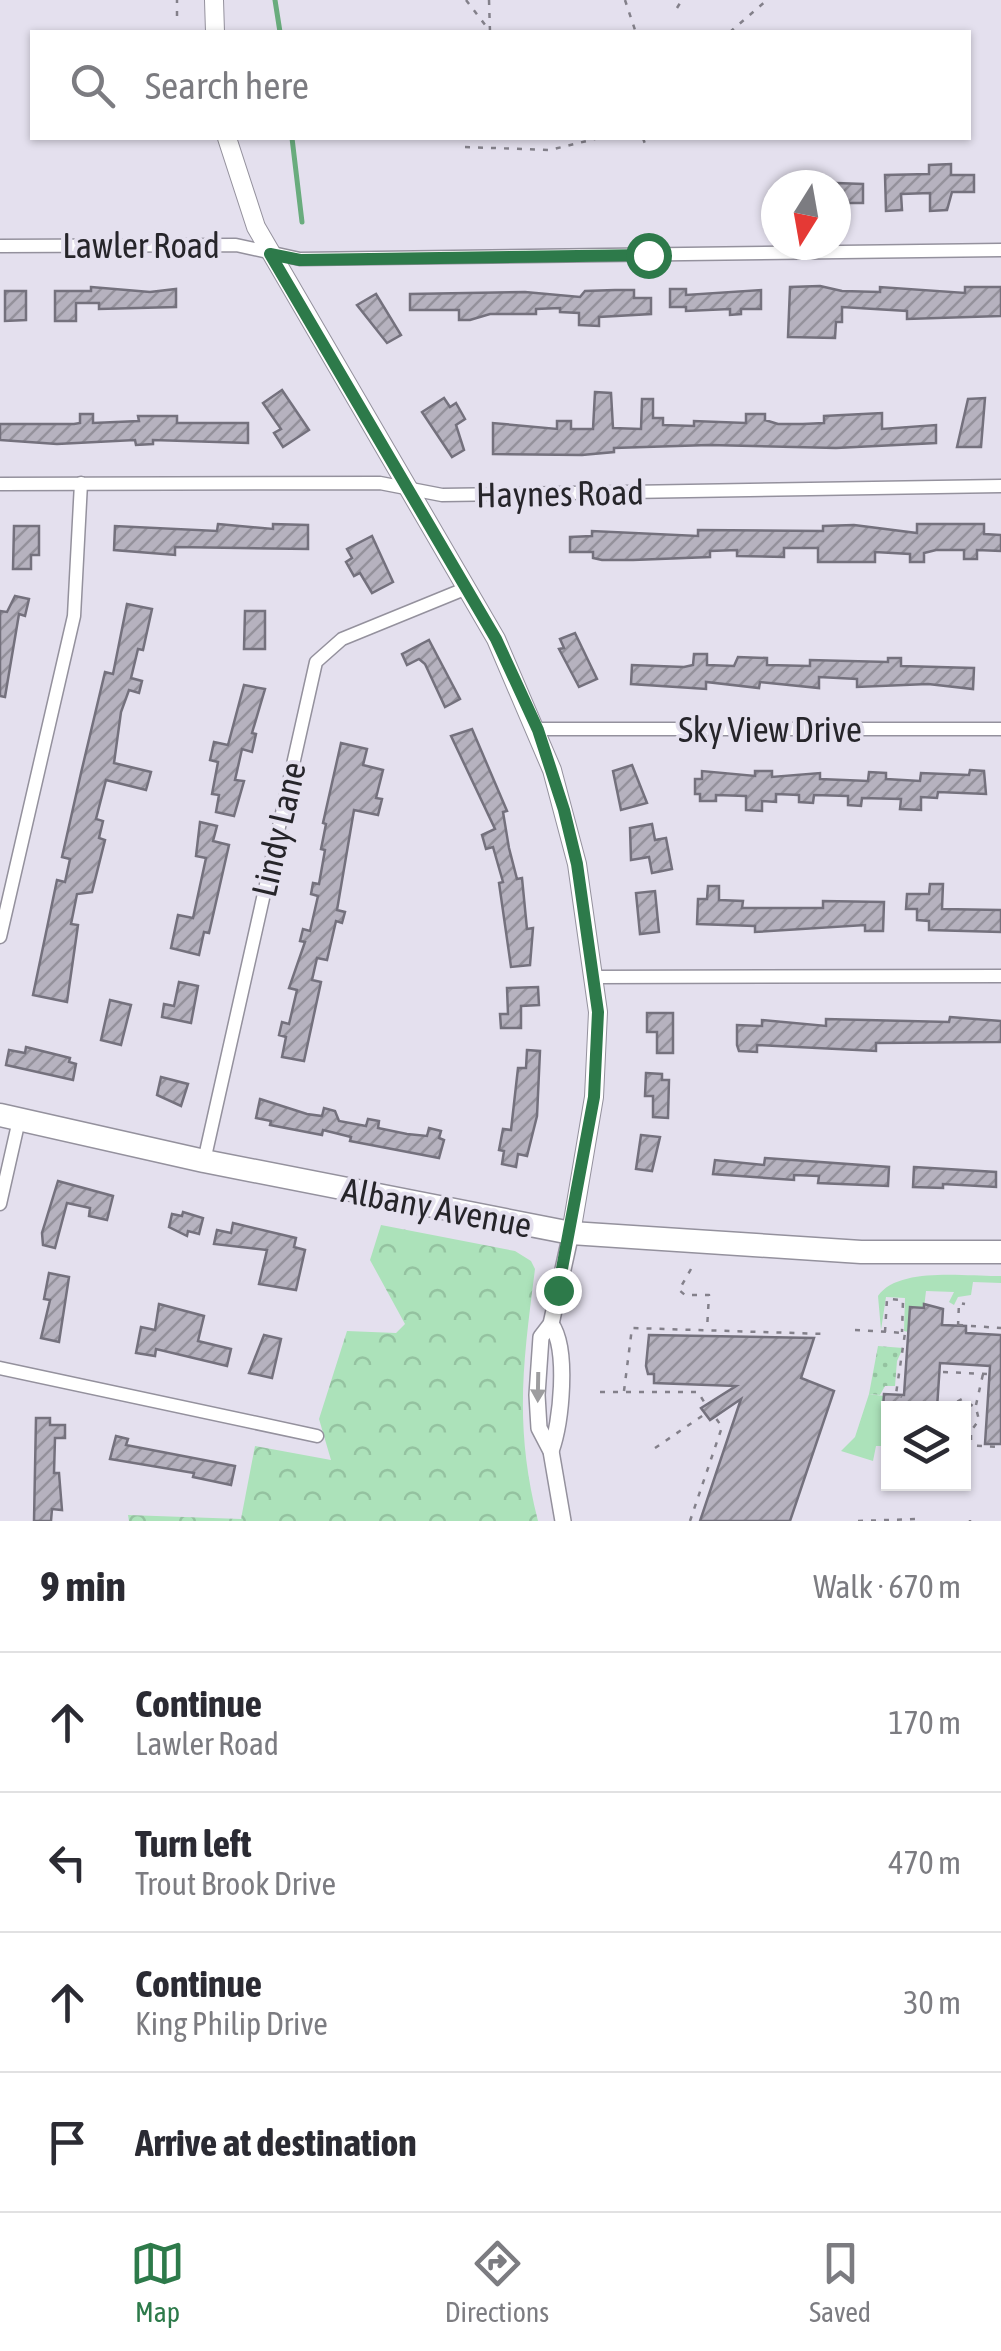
<!DOCTYPE html>
<html lang="en">
<head>
<meta charset="utf-8">
<style>
  body { margin:0; font-family:"Asap Condensed",sans-serif; background:#f7f7f7; color:#2b2b33 }
  .controls { position:absolute; right:30px; bottom:30px; display:grid; overflow:hidden; border-radius:0px; box-shadow:0 2px 8px #0004 }
  .controls button { width:90px; height:90px; display:grid; place-items:center; padding:0; border:0; border-bottom:2px solid #e1e1e2; background:#fff; color:#2b2b33; font:50px sans-serif }
  .compass { position:absolute; left:761px; top:170px; width:90px; height:90px; border-radius:50%; background:#fff; box-shadow:0 2px 8px #0004; rotate:191deg }
  .stop { position:absolute; width:30px; height:30px; margin:-22px; border:8px solid #2d7a4a; border-radius:50%; background:#fff }
  .stop.end { background:#2d7a4a; border-color:#fff; box-shadow:0 2px 10px #0008 }
  .list { margin:0; padding:0; list-style:none }
  h2 { display:flex; justify-content:space-between; align-items:center; height:130px; margin:0; padding:0 40px; font-size:42px }
  h2 small { font-size:32px; font-weight:400; color:#7c7c81 }
  .list li { display:grid; grid-template-columns:65px 1fr auto; gap:30px; align-items:center; box-sizing:border-box; height:140px; padding:0 40px; border-top:2px solid #e1e1e2 }
  .list b { display:block; font-size:38px; white-space:nowrap }
  .list p { margin:0; font-size:32px; white-space:nowrap; color:#7c7c81 }
  .list em { font-size:32px; font-style:normal; color:#7c7c81 }
  .icon { flex:none; width:55px; height:55px; fill:none; stroke:currentColor; stroke-width:2; stroke-linecap:round; stroke-linejoin:round }
  .map { position:relative; flex:none; width:1001px; height:1521px; overflow:hidden }
  .search { position:absolute; background:#fff; box-shadow:0 2px 8px #0004; left:30px; right:30px; top:30px; height:110px; display:flex; align-items:center; gap:25px; box-sizing:border-box; padding:0 35px; border-radius:0px; color:#7c7c81; font-size:38px }
  .sheet { height:690px; background:#fff }
  nav { display:flex; justify-content:space-around; align-items:center; box-sizing:border-box; height:140px; border-top:2px solid #e1e1e2; background:#fff; font-size:28px; color:#7c7c81 }
  nav a { display:grid; justify-items:center; gap:5px }
  nav .on { color:#2d7a4a }
  .map>svg:first-child { display:block }
  .grass { fill:url(#grass-dots) }
  .forest { fill:url(#forest-crowns) }
  .garden { fill:#ace2ba }
  .lines { fill:none; stroke-linecap:round; stroke-linejoin:round }
  .stream { stroke:#69ac7d; stroke-width:5 }
  .building { fill:url(#building-hatch); stroke:#74717d; stroke-width:2.5 }
  .minor-casing { stroke:#94919d; stroke-width:15 }
  .tertiary-casing { stroke:#94919d; stroke-width:18 }
  .secondary-casing { stroke:#94919d; stroke-width:20 }
  .trunk-casing { stroke:#94919d; stroke-width:25 }
  .path { stroke:#83808a; stroke-width:2.5; stroke-dasharray:5 8; stroke-linecap:butt }
  .minor { stroke:#fff; stroke-width:12 }
  .tertiary { stroke:#fff; stroke-width:15 }
  .secondary { stroke:#fff; stroke-width:18 }
  .trunk { stroke:#fff; stroke-width:22 }
  .oneway { fill:#9d9d9f }
  .route { stroke:#2d7a4a; stroke-width:12 }
  .labels { text-anchor:middle; dominant-baseline:central; stroke-width:8; stroke-linejoin:round; paint-order:stroke }
  .street-label { font-size:35px; fill:#26252a; stroke:#e4e0ee }
</style>
</head>
<body>
<div class="map">
<svg width="1001" height="1521" viewBox="0 0 1001 1521">
  <defs>
    <pattern id="grass-dots" width="8" height="8" patternUnits="userSpaceOnUse" patternTransform="scale(2.5)"><rect width="8" height="8" fill="#ace2ba"/><path d="M2 2h.1M6 6h.1" fill="none" stroke="#94c2a0" stroke-width="1.8" stroke-linecap="round"/></pattern>
    <pattern id="forest-crowns" width="20" height="18" patternUnits="userSpaceOnUse" patternTransform="scale(2.5)"><rect width="20" height="18" fill="#ace2ba"/><path d="M2 6a3 3 0 1 1 6 0M12 15a3 3 0 1 1 6 0" fill="none" stroke="#94c2a0"/></pattern>
    <pattern id="building-hatch" width="6" height="6" patternUnits="userSpaceOnUse" patternTransform="scale(2.5)"><rect width="6" height="6" fill="#b6b2bf"/><path d="M-1 1l2-2M0 6l6-6M5 7l2-2" fill="none" stroke="#94919b"/></pattern>
  </defs>
  <rect width="100%" height="100%" fill="#e4e0ee"/>
  <path class="grass" d="M878,1346l25,2 -6,13 -2,25h-10l-5,9 -11,-1z"/>
  <path class="forest" d="M381,1225l134,26 16,10 4,8c-12,95 -21,157 3,252h-409l-1,-6 113,4 14,-73 76,14 -12,-41 28,-88 49,2 9,-9 -35,-64z"/>
  <g class="garden">
    <path d="M1001,1276v7l-28,-1 -2,13 -13,2 -4,8 -5,-3 5,-10 -28,-1 -2,17 -16,24 -4,-1 1,-33 -19,-1 -5,33 -3,-34c21,-30 90,-19 123,-20z"/>
    <path d="M869,1394l15,2 -1,50h-7l-3,15 -32,-10 14,-14z"/>
  </g>
  <g class="lines">
    <g class="stream">
      <path d="M275,0l5,32"/>
      <path d="M292,138l10,84"/>
    </g>
  </g>
  <g class="building">
    <path d="M951,164v11h23v17h-22l-5,18 -17,1v-18l-29,1 1,16 -16,1 -1,-36 44,-1v-9z"/>
    <path d="M836,183l27,1v19h-27z"/>
    <path d="M820,286l22,5 38,1v-5l85,6v-6h36v29l-94,3v-8l-65,-4v15h-6l-1,16 -47,-1 2,-50z"/>
    <path d="M91,287l59,5 26,-3v18l-77,2v-6h-23v18h-21v-30h36z"/>
    <path d="M670,289h16v6l75,-5v19h-20v5l-11,1v-6l-44,2v-4h-16z"/>
    <path d="M615,290h19v8h17v16l-52,3v9l-20,-1v-12l-19,-1v-4l-24,1v5h-46l-20,6h-11v-10h-49v-16l115,-2 55,5 5,-6z"/>
    <path d="M5,291h21v29l-21,1z"/>
    <path d="M376,294l25,41 -14,8 -30,-38z"/>
    <path d="M282,390l27,40 -26,17 -9,-14 7,-4 -18,-26z"/>
    <path d="M595,392l16,1 2,35 28,1 1,-30h11v19h10v7l31,1v-5l52,2v-9h19v6l13,4h25l21,-1v-7l58,-3v16l54,-4v18l-100,5 -127,-3 -95,3v4l-32,3 -89,-1v-31l64,6v-8h14v8h22z"/>
    <path d="M444,398l6,9 6,-4 9,16 -9,6 8,25 -12,7 -30,-45z"/>
    <path d="M985,398l-4,49h-24l11,-48z"/>
    <path d="M80,414h13v9l46,-2 -1,-5h39v7h71v20l-95,-3v4l-17,1 -1,-5 -78,4 -57,-4v-16h74l6,-1z"/>
    <path d="M218,524l55,5v-5l35,1v24l-133,-2v8l-61,-5 1,-24 102,5z"/>
    <path d="M917,524h67v10l17,1v16l-24,-1v9h-13v-9h-28l-12,3v9h-14v-8l-35,-2v10h-57v-14h-34v9l-47,-1v-6l-27,1v6l-77,3h-31l-9,-2v-6h-23v-15l22,-1v-5l106,5v-6l125,1v-5l31,-1 63,8z"/>
    <path d="M14,526h25v29h-8v14h-18z"/>
    <path d="M372,536l21,46 -21,11 -12,-20 -6,3 -8,-14 6,-4 -5,-9z"/>
    <path d="M15,596l14,3 -4,17 -6,-2 -14,83 -5,-1v-85l7,1z"/>
    <path d="M127,604l25,5 -9,41 -5,-1 -7,29 11,3 -3,12 -10,-3 -8,22 -7,51 37,9 -5,18 -40,-10 -10,39 7,2 -4,17 6,2 -13,52 -15,2 -6,30 7,1 -11,77 -34,-7 24,-115 8,2 5,-23 -8,-2 19,-84 24,-101 8,2z"/>
    <path d="M245,611h20v38h-21z"/>
    <path d="M575,633l22,46 -18,8 -20,-38 5,-1 -4,-9z"/>
    <path d="M429,640l31,59 -15,8 -20,-43 -6,-5 -12,6 -5,-11z"/>
    <path d="M694,654h13v11l27,1 4,-9 29,1v7l43,1v-6l78,2v-4h13v8l73,2 -1,21 -45,-5 -71,3v-8l-38,-2v11l-59,-6 -1,6 -53,-6v7l-75,-5 1,-19 52,2 9,-2z"/>
    <path d="M244,685l21,4 -13,44 4,1 -4,18 -10,-3 -7,31 9,1 -10,35 -18,-4 3,-17 -7,-1 6,-32 -8,-2 4,-18 14,3z"/>
    <path d="M472,729l35,82 -4,1 6,36 8,31 5,-1 5,51 6,-1 -3,37 -19,2 -12,-84 4,-1 -10,-35 -7,2 -4,-14 13,-6 -44,-93z"/>
    <path d="M341,743l26,6 -4,16 20,5 -7,28 6,1 -4,16 -24,-5 -17,100 8,2 -3,11 -6,-2 -9,39 -10,-2 -5,22 9,2 -17,79 -22,-4 4,-20 -7,-2 3,-13 7,2 8,-34 -8,-2 16,-46 -5,-1 3,-12 7,2 8,-35 -7,-2 2,-11 6,1 6,-34 -4,-1 5,-25 -3,-1z"/>
    <path d="M632,765l15,38 -26,7 -8,-39z"/>
    <path d="M970,770l14,1 2,23 -48,-2 -1,6 -16,-1v13l-21,-1 1,-10 -39,-1 -1,8 -13,-1v-9l-34,-1 -1,8 -14,-1v-7l-23,-1v8l-14,-1v10l-16,-1v-14l-30,-1v6h-16v-7h-5v-15h7v-8l53,5v-5h17v6l48,-4v6l48,2 1,-9 17,1v6l34,2 1,-8 48,2z"/>
    <path d="M200,822l17,4 -4,15 16,4 -20,88 -5,-1 -5,23 -28,-7 7,-33 15,3 13,-60 -10,-2z"/>
    <path d="M652,824l3,16 11,-2 6,31 -20,4 -3,-16 -18,3 -1,-32z"/>
    <path d="M930,884h13l-1,25 59,1v22l-72,-2v-9l-12,-1v-11h-11l1,-15h22z"/>
    <path d="M708,886h11v14l24,1 -1,7h81v-7l61,1 -1,29h-18v-6l-110,7v-6l-58,-2 1,-25h9z"/>
    <path d="M655,891l4,41 -19,2 -4,-41z"/>
    <path d="M179,982l19,4 -7,37 -29,-6 2,-13 10,2z"/>
    <path d="M538,987l1,18 -18,1v22h-20l-1,-14h8l-1,-26z"/>
    <path d="M110,1000l21,5 -10,40 -20,-5z"/>
    <path d="M647,1013h26v40h-16v-21h-10z"/>
    <path d="M950,1017l51,4v21l-125,1v8l-119,-6v7l-18,-1 -2,-6v-20l25,1v-6l64,6v-7l123,3z"/>
    <path d="M26,1047l44,11 -1,4 7,2 -3,16 -67,-15 3,-15 16,3z"/>
    <path d="M527,1050l13,1 -3,65 -10,40 -9,-2 -2,13 -14,-3 2,-13 -5,-1 4,-21 8,1 7,-62h8z"/>
    <path d="M646,1073l16,1v6h7l-1,38 -15,-1v-21h-8z"/>
    <path d="M161,1077l27,7 -7,22 -24,-11z"/>
    <path d="M260,1099l47,15 15,2 2,-8 11,3 4,10 27,5 2,-7 11,2 -1,7 29,6 20,2 2,-8 12,3 -2,7 5,2 -5,18 -89,-17 1,-4 -28,-7 -1,5 -52,-10 1,-4 -15,-3z"/>
    <path d="M641,1135l19,2 -8,34 -16,-2z"/>
    <path d="M765,1158l124,9 -1,19 -70,-3 1,-7 -25,-1v5l-81,-6 2,-14 49,5z"/>
    <path d="M914,1167l82,5v15l-53,-3v4l-30,-1z"/>
    <path d="M58,1181l55,15 -6,24 -18,-4 1,-8 -23,-5 -12,45 -12,-3 -1,-12z"/>
    <path d="M183,1212l20,6 -4,16 -11,-3 -1,5 -18,-9 3,-13 10,2z"/>
    <path d="M233,1223l63,15 -2,9 11,3 -9,40 -37,-6 8,-34 -53,-6 3,-14 14,3z"/>
    <path d="M49,1273l20,4 -10,65 -18,-4 9,-38 -6,-1z"/>
    <path d="M159,1304l45,12 -6,25 33,8 -4,17 -71,-17 -1,7 -19,-3 5,-26 14,3z"/>
    <path d="M924,1304l19,5 -1,16 24,1v7l35,2v109h-16l5,-78 -50,-3 -3,45h-54l1,-14 20,1 6,-88 14,1z"/>
    <path d="M264,1335l17,4 -9,39 -23,-5z"/>
    <path d="M649,1335l165,3 -13,40 33,13 -44,130h-90l41,-122 -31,21 -9,-12 35,-22 -82,-3v-9h-6l-2,-8z"/>
    <path d="M36,1418h14v7h15v13h-10l-1,35h5l3,37 -10,-1 -1,12h-17z"/>
    <path d="M116,1436l12,3 -2,6 109,21 -4,19 -38,-8 1,-4 -84,-14z"/>
  </g>
  <g class="lines">
    <defs>
      <g id="minor">
        <path d="M0,246l236,-1 64,14 701,-9"/>
        <path d="M0,484l380,-1 62,12 559,-9"/>
        <path d="M538,729h463"/>
        <path d="M0,937l74,-321 7,-133"/>
        <path d="M595,977l406,-1"/>
        <path d="M204,1161l112,-499 26,-23 125,-51"/>
        <path d="M0,1204l19,-84"/>
        <path d="M0,1368l317,68"/>
      </g>
      <g id="tertiary">
        <path d="M551,1451c10,-28 18,-102 0,-127"/>
        <path d="M563,1521l-12,-70 -12,-23 -2,-33 4,-58 10,-13 20,-91"/>
      </g>
      <g id="secondary">
        <path d="M214,0l1,32"/>
        <path d="M227,138l29,89 240,412 56,131 25,94 21,148 -4,85 -23,136"/>
      </g>
      <path id="trunk" d="M0,1115l204,46 367,72 290,19h140"/>
    </defs>
    <use href="#minor" class="minor-casing"/>
    <use href="#tertiary" class="tertiary-casing"/>
    <use href="#secondary" class="secondary-casing"/>
    <use href="#trunk" class="trunk-casing"/>
    <g class="path">
      <path d="M466,0l23,30"/>
      <path d="M489,0l1,32"/>
      <path d="M625,0l10,30"/>
      <path d="M677,8l5,-8"/>
      <path d="M177,16v-16"/>
      <path d="M730,32l37,-32"/>
      <path d="M643,138l4,12"/>
      <path d="M465,147l85,3 49,-12"/>
      <path d="M691,1269l-12,21 6,5h24l-2,34"/>
      <path d="M958,1325l43,3"/>
      <path d="M958,1326l1,-23 6,1"/>
      <path d="M855,1330l50,3 -9,61 6,3"/>
      <path d="M885,1332l2,-33 16,1 -1,32"/>
      <path d="M943,1372l45,2"/>
      <path d="M624,1391l8,-63 194,6"/>
      <path d="M600,1392h98l8,13"/>
      <path d="M976,1405l7,-31"/>
      <path d="M946,1408l16,-9 14,9 3,12 -8,11v15"/>
      <path d="M964,1445l37,2"/>
      <path d="M655,1448l50,-34"/>
      <path d="M690,1521l32,-94 -7,-10"/>
      <path d="M858,1521l58,-2"/>
      <path d="M970,1521v-1"/>
    </g>
    <use href="#minor" class="minor"/>
    <use href="#tertiary" class="tertiary"/>
    <use href="#secondary" class="secondary"/>
    <use href="#trunk" class="trunk"/>
  </g>
  <defs><path id="oneway-solid" d="M-6-.8H1V-3.2L6.5 0L1 3.2V.8H-6Z" transform="scale(2.5)"/></defs>
  <use class="oneway" href="#oneway-solid" transform="translate(538 1387) rotate(91)"/>
  <g class="lines">
    <path class="route" d="M558,1290l36,-193 4,-85 -21,-148 -13,-54 -26,-80 -42,-91 -226,-385 30,6 348,-5"/>
  </g>
  <g class="labels">
    <g class="street-label">
      <text x="141" y="245">Lawler Road</text>
      <text transform="translate(560 493) rotate(-1)">Haynes Road</text>
      <text x="770" y="729">Sky View Drive</text>
      <text transform="translate(278 829) rotate(-77)">Lindy Lane</text>
      <text transform="translate(437 1207) rotate(11)">Albany Avenue</text>
    </g>
  </g>
</svg>
<div class="controls">
<button><svg class="icon" aria-label="layers" viewBox="0 0 24 24"><path d="M12 4l9 5-9 5-9-5zM3 14l9 5 9-5"/></svg></button>
</div>
<svg class="compass" viewBox="-18 -18 36 36"><path d="M0-13l5 13h-10z" fill="#e53935"/><path d="M0 13l5-13h-10z" fill="#7c7c81"/></svg>
<div class="stop" style="left:648px;top:255px"></div>
<div class="stop end" style="left:558px;top:1290px"></div>
<div class="search"><svg class="icon" aria-label="search" viewBox="0 0 24 24"><circle cx="10" cy="10" r="6"/><path d="M15 15l6 6"/></svg>Search here</div>
</div>
<section class="sheet">
<h2>9 min<small>Walk · 670 m</small></h2>
<ul class="list">
<li><svg class="icon" aria-label="ahead" viewBox="0 0 24 24"><path d="M12 20V5M6 11l6-6 6 6"/></svg><div><b>Continue</b><p>Lawler Road</p></div><em>170 m</em></li>
<li><svg class="icon" aria-label="left" viewBox="0 0 24 24"><path d="M17 20v-9H6M10 6l-5 5 5 5"/></svg><div><b>Turn left</b><p>Trout Brook Drive</p></div><em>470 m</em></li>
<li><svg class="icon" aria-label="ahead" viewBox="0 0 24 24"><path d="M12 20V5M6 11l6-6 6 6"/></svg><div><b>Continue</b><p>King Philip Drive</p></div><em>30 m</em></li>
<li><svg class="icon" aria-label="arrive" viewBox="0 0 24 24"><path d="M6 21V4h12l-3 4 3 4H6"/></svg><div><b>Arrive at destination</b></div></li>
</ul>
</section>
<nav>
<a class="on"><svg class="icon" aria-label="map" viewBox="0 0 24 24"><path d="M3 6l6-2 6 2 6-2v14l-6 2-6-2-6 2zM9 4v14M15 6v14"/></svg>Map</a>
<a><svg class="icon" aria-label="directions" viewBox="0 0 24 24"><path d="M12 3l9 9-9 9-9-9zM9 14v-3h6M13 9l2 2-2 2"/></svg>Directions</a>
<a><svg class="icon" aria-label="saved" viewBox="0 0 24 24"><path d="M7 4h10v16l-5-4-5 4z"/></svg>Saved</a>
</nav>
</body>
</html>
